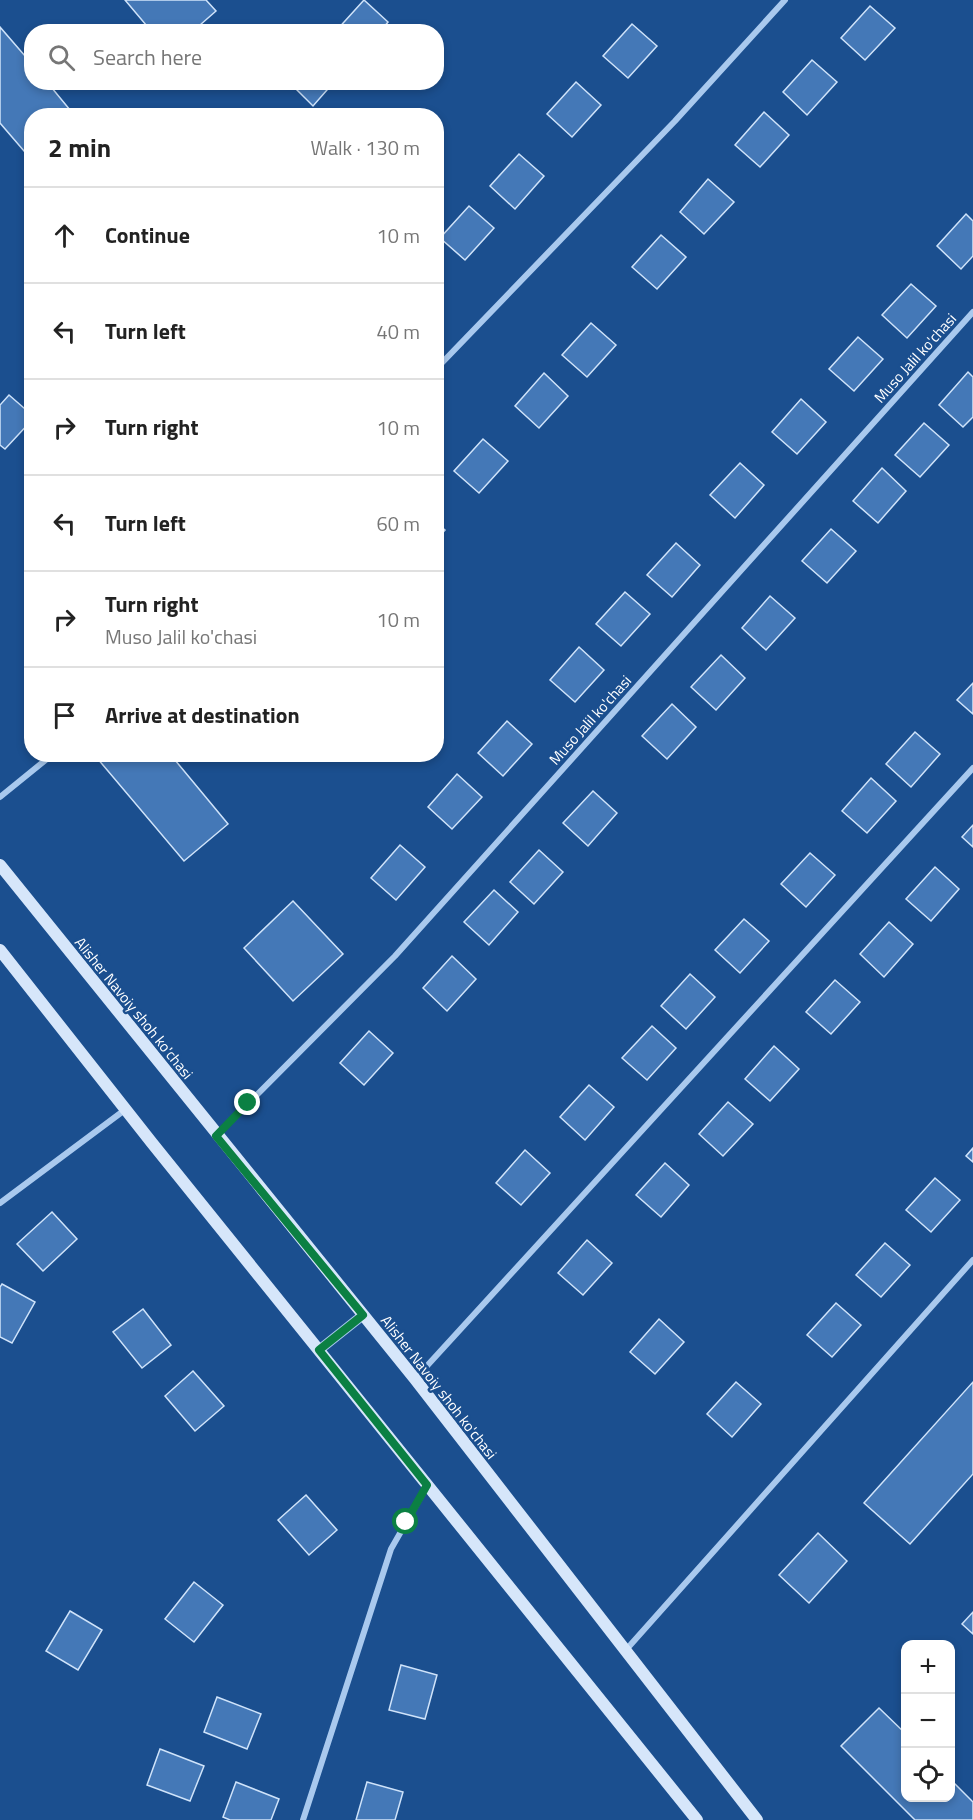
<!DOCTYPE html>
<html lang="en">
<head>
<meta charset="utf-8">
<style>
  body { margin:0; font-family:"Titillium Web",sans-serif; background:#f6f6f6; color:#222 }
  .controls { position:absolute; right:18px; bottom:18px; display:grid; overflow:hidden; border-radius:12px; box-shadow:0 3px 9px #0003 }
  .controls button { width:54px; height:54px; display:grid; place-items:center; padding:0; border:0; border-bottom:2px solid #e0e0e0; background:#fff; color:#222; font:30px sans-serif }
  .stop { position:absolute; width:18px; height:18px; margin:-14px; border:4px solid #0b8043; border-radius:50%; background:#fff }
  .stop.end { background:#0b8043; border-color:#fff; box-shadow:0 2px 6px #0008 }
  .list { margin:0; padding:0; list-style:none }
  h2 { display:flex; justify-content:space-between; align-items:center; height:78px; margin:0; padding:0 24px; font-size:26px }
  h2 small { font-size:20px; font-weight:400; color:#767676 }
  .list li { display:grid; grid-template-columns:39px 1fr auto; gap:18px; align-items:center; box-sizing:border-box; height:96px; padding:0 24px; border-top:2px solid #e0e0e0 }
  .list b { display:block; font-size:22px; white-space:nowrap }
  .list p { margin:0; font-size:20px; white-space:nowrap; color:#767676 }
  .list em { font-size:20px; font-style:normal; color:#767676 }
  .icon { flex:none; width:33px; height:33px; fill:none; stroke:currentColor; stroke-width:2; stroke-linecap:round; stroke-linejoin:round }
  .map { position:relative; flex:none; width:973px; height:1820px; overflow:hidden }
  .search { position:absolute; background:#fff; box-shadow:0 3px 9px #0003; left:24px; top:24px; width:420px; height:66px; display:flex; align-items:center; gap:15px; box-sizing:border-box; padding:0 21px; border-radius:24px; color:#767676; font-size:22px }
  .panel { position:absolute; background:#fff; box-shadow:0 3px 9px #0003; left:24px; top:108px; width:420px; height:654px; border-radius:24px }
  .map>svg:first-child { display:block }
  .building { fill:#4478b7; stroke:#cfe3fa; stroke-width:1.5 }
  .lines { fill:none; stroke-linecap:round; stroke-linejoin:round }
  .minor { stroke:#a9c9ee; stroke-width:6 }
  .tertiary { stroke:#a9c9ee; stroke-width:10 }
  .secondary { stroke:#d6e6fa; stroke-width:12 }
  .route { stroke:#0b8043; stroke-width:8 }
  .labels { text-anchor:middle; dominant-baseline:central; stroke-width:5; stroke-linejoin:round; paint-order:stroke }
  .street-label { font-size:15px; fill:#fff; stroke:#1b4f8f }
</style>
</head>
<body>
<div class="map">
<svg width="973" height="1820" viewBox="0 0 973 1820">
  <rect width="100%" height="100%" fill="#1b4f8f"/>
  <g class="building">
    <path d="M125,0h81l10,11 -24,21h-40z"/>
    <path d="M364,0l24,22 -8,10h-45z"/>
    <path d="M870,6l25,22 -30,32 -24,-22z"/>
    <path d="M632,24l25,22 -29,32 -25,-22z"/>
    <path d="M0,27l32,37v18h15l28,34h-43v40l-2,2 -30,-35z"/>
    <path d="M812,60l25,22 -30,33 -24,-23z"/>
    <path d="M289,82h45l-21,24z"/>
    <path d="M576,82l25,23 -29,32 -25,-23z"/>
    <path d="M764,112l25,23 -29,32 -25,-22z"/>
    <path d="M519,154l25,22 -29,33 -25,-23z"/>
    <path d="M708,179l26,23 -30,32 -24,-22z"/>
    <path d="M469,206l25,22 -29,32 -25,-22z"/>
    <path d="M966,214l7,7v35l-12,13 -24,-23z"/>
    <path d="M661,235l25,22 -29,32 -25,-22z"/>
    <path d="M911,284l25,22 -29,32 -25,-23z"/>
    <path d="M591,323l25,22 -29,32 -25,-22z"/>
    <path d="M858,337l25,22 -29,32 -25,-22z"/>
    <path d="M968,372l5,5v40l-10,10 -24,-22z"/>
    <path d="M544,373l24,23 -29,32 -24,-22z"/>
    <path d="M9,395l23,20v5l-27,29 -5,-4v-40z"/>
    <path d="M801,399l25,23 -29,32 -25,-22z"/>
    <path d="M924,423l25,22 -29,32 -25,-22z"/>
    <path d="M483,439l25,22 -29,32 -25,-22z"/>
    <path d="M740,463l24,22 -29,33 -25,-23z"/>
    <path d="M882,468l24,23 -28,32 -25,-22z"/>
    <path d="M436,522l9,8 -9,10z"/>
    <path d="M831,529l25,22 -29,32 -25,-22z"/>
    <path d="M676,543l24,22 -28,32 -25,-22z"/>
    <path d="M625,592l25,22 -29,32 -25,-22z"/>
    <path d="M770,596l25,22 -29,32 -24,-22z"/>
    <path d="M579,647l25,23 -29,32 -25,-22z"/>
    <path d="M721,655l24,23 -29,32 -25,-23z"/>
    <path d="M973,683v31l-16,-14z"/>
    <path d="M672,704l24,23 -29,32 -25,-23z"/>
    <path d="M507,721l25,23 -29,32 -25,-23z"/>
    <path d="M915,732l25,22 -29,33 -25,-23z"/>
    <path d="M101,754h69l58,70 -44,37 -87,-103z"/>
    <path d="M457,774l25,23 -30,32 -24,-22z"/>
    <path d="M871,778l25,23 -29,32 -25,-22z"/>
    <path d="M593,791l24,22 -29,33 -25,-23z"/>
    <path d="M973,825v22l-11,-10z"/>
    <path d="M400,845l25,22 -29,33 -25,-22z"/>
    <path d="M539,850l24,22 -29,32 -24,-22z"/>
    <path d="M810,853l25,22 -29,32 -25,-23z"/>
    <path d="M935,867l24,22 -28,32 -25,-22z"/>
    <path d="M494,890l24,22 -29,33 -25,-23z"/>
    <path d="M293,901l50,53 -50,47 -49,-53z"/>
    <path d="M744,919l25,22 -29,32 -25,-23z"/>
    <path d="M889,922l24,22 -29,33 -24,-23z"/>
    <path d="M452,956l24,23 -29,32 -24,-23z"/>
    <path d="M690,974l25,23 -29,32 -25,-23z"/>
    <path d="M835,980l25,22 -29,32 -25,-22z"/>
    <path d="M652,1026l24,22 -29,32 -25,-22z"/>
    <path d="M369,1031l24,22 -29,32 -24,-22z"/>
    <path d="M774,1046l25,23 -29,32 -25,-22z"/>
    <path d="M589,1085l25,22 -29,33 -25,-23z"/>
    <path d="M728,1102l25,22 -30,32 -24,-22z"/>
    <path d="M973,1148v14l-7,-6z"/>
    <path d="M525,1150l25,23 -29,32 -25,-22z"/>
    <path d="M665,1163l24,22 -28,32 -25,-22z"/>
    <path d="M935,1178l25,22 -29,32 -25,-22z"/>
    <path d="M52,1212l25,27 -34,32 -26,-27z"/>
    <path d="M587,1240l25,23 -29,32 -25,-22z"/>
    <path d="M885,1243l25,22 -29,32 -25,-22z"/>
    <path d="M2,1284l33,18 -23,41 -12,-6v-50z"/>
    <path d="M836,1303l25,22 -29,32 -25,-22z"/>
    <path d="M143,1309l28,36 -29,23 -29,-36z"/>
    <path d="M659,1319l25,23 -29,32 -25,-22z"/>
    <path d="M193,1371l31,35 -29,25 -30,-35z"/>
    <path d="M736,1382l25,22 -29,33 -25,-23z"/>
    <path d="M973,1382v92l-63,70 -46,-41z"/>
    <path d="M306,1495l31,35 -28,25 -31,-35z"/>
    <path d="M818,1533l29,28 -38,42 -30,-28z"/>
    <path d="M194,1582l29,23 -29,37 -29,-23z"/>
    <path d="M70,1611l32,19 -24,40 -32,-19z"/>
    <path d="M973,1612v22l-11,-10z"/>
    <path d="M401,1665l36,10 -12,44 -36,-9z"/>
    <path d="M217,1697l44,17 -14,35 -43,-17z"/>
    <path d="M879,1708l27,26v64h44v-19l23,23v18h-58l-74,-74z"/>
    <path d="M160,1749l44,17 -14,35 -43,-16z"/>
    <path d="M236,1782l43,17 -8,21h-41l-7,-3z"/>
    <path d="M367,1782l36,10 -8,28h-39z"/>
  </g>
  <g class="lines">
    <g class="minor">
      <path d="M436,369l239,-248 110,-121"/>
      <path d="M0,797l53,-43"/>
      <path d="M217,1135l178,-179 578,-644"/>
      <path d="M0,1203l126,-94"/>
      <path d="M415,1379l558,-611"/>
      <path d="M625,1651l348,-391"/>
      <path d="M303,1820l88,-271 36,-63"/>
    </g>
    <path class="tertiary" d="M319,1350l44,-35"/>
    <g class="secondary">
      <path d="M0,865l415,514 342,441"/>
      <path d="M0,950l152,193 545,677"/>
    </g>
  </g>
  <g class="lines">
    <path class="route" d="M248,1103l-32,33 147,179 -44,35 108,135 -21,37"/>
  </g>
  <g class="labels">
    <g class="street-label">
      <text transform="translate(915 358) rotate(-48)">Muso Jalil ko'chasi</text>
      <text transform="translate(590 720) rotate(-48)">Muso Jalil ko'chasi</text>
      <text transform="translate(134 1008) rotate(51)">Alisher Navoiy shoh ko'chasi</text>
      <text transform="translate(439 1387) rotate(52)">Alisher Navoiy shoh ko'chasi</text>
    </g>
  </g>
</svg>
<div class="controls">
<button>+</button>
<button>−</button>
<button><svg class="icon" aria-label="locate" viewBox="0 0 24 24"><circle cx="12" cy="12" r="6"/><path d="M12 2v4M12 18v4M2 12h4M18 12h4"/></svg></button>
</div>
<div class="stop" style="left:406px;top:1522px"></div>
<div class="stop end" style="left:248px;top:1103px"></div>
<div class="search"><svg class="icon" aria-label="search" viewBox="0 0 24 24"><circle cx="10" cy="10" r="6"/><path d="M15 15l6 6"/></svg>Search here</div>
<section class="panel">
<h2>2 min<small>Walk · 130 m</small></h2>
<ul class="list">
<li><svg class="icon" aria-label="ahead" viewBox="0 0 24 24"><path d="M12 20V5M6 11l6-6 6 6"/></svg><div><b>Continue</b></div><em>10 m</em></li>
<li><svg class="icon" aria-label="left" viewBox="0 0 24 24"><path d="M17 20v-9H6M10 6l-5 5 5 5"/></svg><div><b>Turn left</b></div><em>40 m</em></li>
<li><svg class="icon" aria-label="right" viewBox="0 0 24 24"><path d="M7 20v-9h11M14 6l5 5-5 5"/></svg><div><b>Turn right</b></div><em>10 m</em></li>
<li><svg class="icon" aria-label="left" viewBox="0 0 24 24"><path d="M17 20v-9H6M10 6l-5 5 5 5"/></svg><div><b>Turn left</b></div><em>60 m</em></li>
<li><svg class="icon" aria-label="right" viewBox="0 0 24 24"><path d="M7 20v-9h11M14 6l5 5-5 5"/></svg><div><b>Turn right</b><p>Muso Jalil ko'chasi</p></div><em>10 m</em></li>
<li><svg class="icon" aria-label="arrive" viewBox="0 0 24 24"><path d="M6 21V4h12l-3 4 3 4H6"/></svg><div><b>Arrive at destination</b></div></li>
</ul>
</section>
</div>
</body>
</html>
